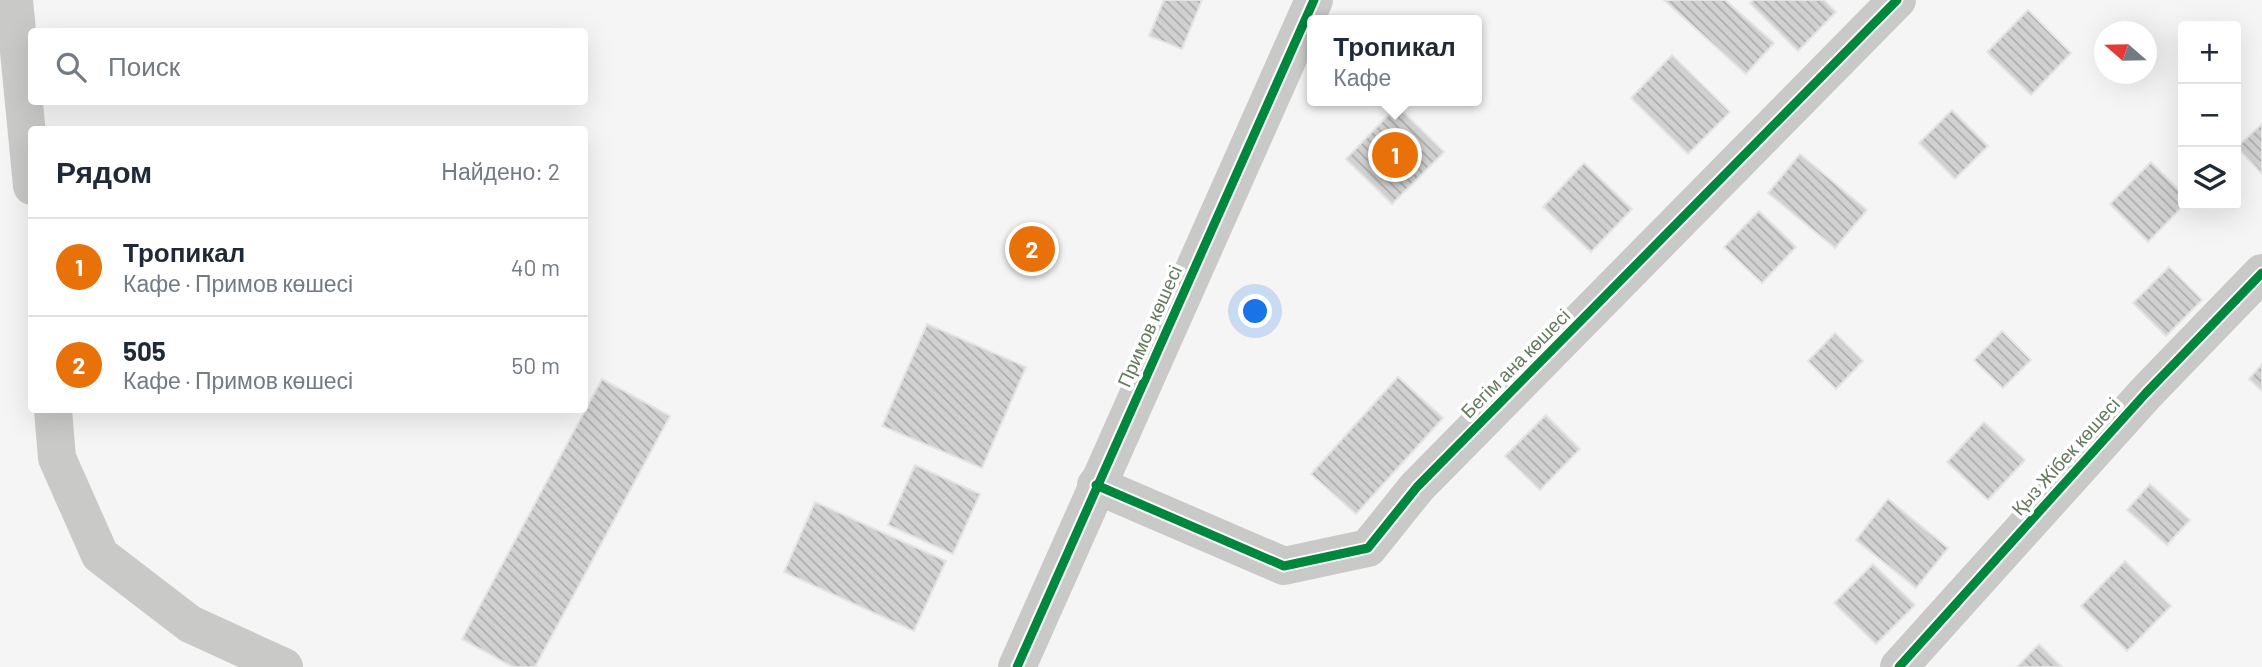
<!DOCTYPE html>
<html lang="ru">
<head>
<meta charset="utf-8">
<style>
  body { margin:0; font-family:Barlow,sans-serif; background:#f6f6f7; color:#1f2937 }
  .controls { position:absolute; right:21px; top:21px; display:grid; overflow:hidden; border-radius:7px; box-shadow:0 7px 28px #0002 }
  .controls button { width:63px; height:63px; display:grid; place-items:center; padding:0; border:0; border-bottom:2px solid #e0e1e3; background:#fff; color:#1f2937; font:35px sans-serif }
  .compass { position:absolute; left:2094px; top:21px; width:63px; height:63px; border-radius:50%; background:#fff; box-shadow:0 7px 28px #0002; rotate:290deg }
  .you { position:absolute; left:1256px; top:312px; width:24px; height:24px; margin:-18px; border:5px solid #fff; border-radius:50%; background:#1a73e8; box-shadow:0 0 0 10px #1a73e833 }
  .badge { display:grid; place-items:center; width:46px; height:46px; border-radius:50%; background:#556060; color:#fff; font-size:23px; font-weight:700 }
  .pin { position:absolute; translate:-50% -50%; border:4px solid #fff; box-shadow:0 2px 7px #0006 }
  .popup { position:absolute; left:1307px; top:15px; width:175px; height:91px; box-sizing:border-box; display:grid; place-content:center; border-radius:7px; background:#fff; filter:drop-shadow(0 2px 5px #0005); font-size:23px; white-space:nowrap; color:#747a83 }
  .popup b { font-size:26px; color:#1f2937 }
  .popup::after { content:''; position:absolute; left:50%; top:100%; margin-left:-14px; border:14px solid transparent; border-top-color:#fff }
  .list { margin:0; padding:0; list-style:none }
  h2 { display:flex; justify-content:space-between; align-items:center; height:91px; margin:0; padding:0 28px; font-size:30px }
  h2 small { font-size:23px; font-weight:400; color:#747a83 }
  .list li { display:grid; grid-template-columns:46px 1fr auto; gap:21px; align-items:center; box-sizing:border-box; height:98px; padding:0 28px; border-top:2px solid #e0e1e3 }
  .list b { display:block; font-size:26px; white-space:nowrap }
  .list p { margin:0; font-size:23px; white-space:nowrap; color:#747a83 }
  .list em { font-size:23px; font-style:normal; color:#747a83 }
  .icon { flex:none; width:38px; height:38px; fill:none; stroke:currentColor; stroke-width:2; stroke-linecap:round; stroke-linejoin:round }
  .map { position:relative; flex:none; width:2262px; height:667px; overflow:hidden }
  .search { position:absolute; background:#fff; box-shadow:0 7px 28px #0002; left:28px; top:28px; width:560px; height:77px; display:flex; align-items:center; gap:18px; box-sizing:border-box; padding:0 24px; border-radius:7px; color:#747a83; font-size:26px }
  .panel { position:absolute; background:#fff; box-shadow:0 7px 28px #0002; left:28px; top:126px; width:560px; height:287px; border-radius:7px }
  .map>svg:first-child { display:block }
  .building { fill:url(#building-back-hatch); stroke:#e5e4e5; stroke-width:2 }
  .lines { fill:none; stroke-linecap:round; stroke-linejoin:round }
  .minor { stroke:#c9cac8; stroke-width:38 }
  .cycleway-casing { stroke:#fff; stroke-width:13 }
  .cycleway { stroke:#00873e; stroke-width:9 }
  .labels { text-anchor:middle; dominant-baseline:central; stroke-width:7; stroke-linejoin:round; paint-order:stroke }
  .street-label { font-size:19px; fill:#66795e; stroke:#fff }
</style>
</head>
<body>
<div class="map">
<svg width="2262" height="667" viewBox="0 0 2262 667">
  <defs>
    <pattern id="building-back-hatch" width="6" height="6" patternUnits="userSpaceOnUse" patternTransform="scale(1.75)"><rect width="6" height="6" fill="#d0d1d0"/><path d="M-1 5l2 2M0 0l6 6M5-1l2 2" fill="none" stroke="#adaeac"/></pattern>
  </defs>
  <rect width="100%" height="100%" fill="#f6f5f6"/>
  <g class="building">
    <path d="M1164,0h38l-20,49 -33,-13z"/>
    <path d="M1664,0h61l49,43 -28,31z"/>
    <path d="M1754,0h70l12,12 -38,39 -48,-48z"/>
    <path d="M2028,10l43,43 -40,42 -44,-43z"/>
    <path d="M1672,55l58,57 -42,42 -57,-56z"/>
    <path d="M1397,106l47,46 -52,52 -46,-45z"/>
    <path d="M1952,110l36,36 -33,33 -36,-36z"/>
    <path d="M2262,124v50l-25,-27z"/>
    <path d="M1800,154l67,56 -32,38 -67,-55z"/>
    <path d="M2151,162l32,32 1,11 -36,37 -38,-38z"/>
    <path d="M1584,163l48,46 -41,43 -48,-45z"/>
    <path d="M1759,211l37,36 -34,36 -38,-36z"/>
    <path d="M2169,267l33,33 -36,36 -33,-33z"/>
    <path d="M927,324l99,43 -44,101 -100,-42z"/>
    <path d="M2002,331l29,29 -28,28 -29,-28z"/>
    <path d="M1835,333l28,28 -27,28 -28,-28z"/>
    <path d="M2262,364v27l-13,-12z"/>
    <path d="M1398,377l45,41 -87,96 -45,-40z"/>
    <path d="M602,379l68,37 -135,251h-22l-51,-28z"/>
    <path d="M1546,415l34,34 -40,41 -35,-34z"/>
    <path d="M1984,422l41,38 -37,40 -41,-38z"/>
    <path d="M915,465l65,29 -27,60 -65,-29z"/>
    <path d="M2150,484l40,36 -23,25 -40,-35z"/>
    <path d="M1888,499l60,49 -32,40 -60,-48z"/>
    <path d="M815,502l131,59 -32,70 -130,-59z"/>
    <path d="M2125,561l46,45 -44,45 -46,-45z"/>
    <path d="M1873,564l42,41 -39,39 -42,-41z"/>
    <path d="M2039,644l23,23h-45z"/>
  </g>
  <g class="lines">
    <g class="minor">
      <path d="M14,0l18,186"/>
      <path d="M53,410l4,48 43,97 90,69 94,43"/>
      <path d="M1096,485l188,81 84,-18 49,-61 480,-487"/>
      <path d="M1017,667l297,-667"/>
      <path d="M1899,667l247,-274 116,-120"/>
    </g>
    <defs>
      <g id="cycleway">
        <path d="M1096,485l188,81 84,-18 49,-61 480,-487"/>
        <path d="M1017,667l297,-667"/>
        <path d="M1899,667l247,-274 116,-120"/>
      </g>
    </defs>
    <use href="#cycleway" class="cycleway-casing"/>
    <use href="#cycleway" class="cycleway"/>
  </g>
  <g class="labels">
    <g class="street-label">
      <text transform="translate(1149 326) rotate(-66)">Примов көшесі</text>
      <text transform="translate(1515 363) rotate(-45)">Бегім ана көшесі</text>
      <text transform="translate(2065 456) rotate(-48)">Қыз Жібек көшесі</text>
    </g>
  </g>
</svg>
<div class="controls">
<button>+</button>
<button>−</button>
<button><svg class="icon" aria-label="layers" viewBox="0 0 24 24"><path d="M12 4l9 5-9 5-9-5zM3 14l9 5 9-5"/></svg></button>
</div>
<svg class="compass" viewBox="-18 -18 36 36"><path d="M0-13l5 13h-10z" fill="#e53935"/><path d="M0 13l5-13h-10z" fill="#747a83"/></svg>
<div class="you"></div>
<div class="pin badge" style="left:1395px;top:155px;background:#e8710a">1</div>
<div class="popup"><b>Тропикал</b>Кафе</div>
<div class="pin badge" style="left:1032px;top:249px;background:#e8710a">2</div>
<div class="search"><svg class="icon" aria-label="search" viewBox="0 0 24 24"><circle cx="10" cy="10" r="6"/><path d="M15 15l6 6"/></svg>Поиск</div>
<section class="panel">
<h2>Рядом<small>Найдено: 2</small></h2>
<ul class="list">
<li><span class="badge" style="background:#e8710a">1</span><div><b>Тропикал</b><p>Кафе · Примов көшесі</p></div><em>40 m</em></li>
<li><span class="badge" style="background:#e8710a">2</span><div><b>505</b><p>Кафе · Примов көшесі</p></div><em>50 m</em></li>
</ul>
</section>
</div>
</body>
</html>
